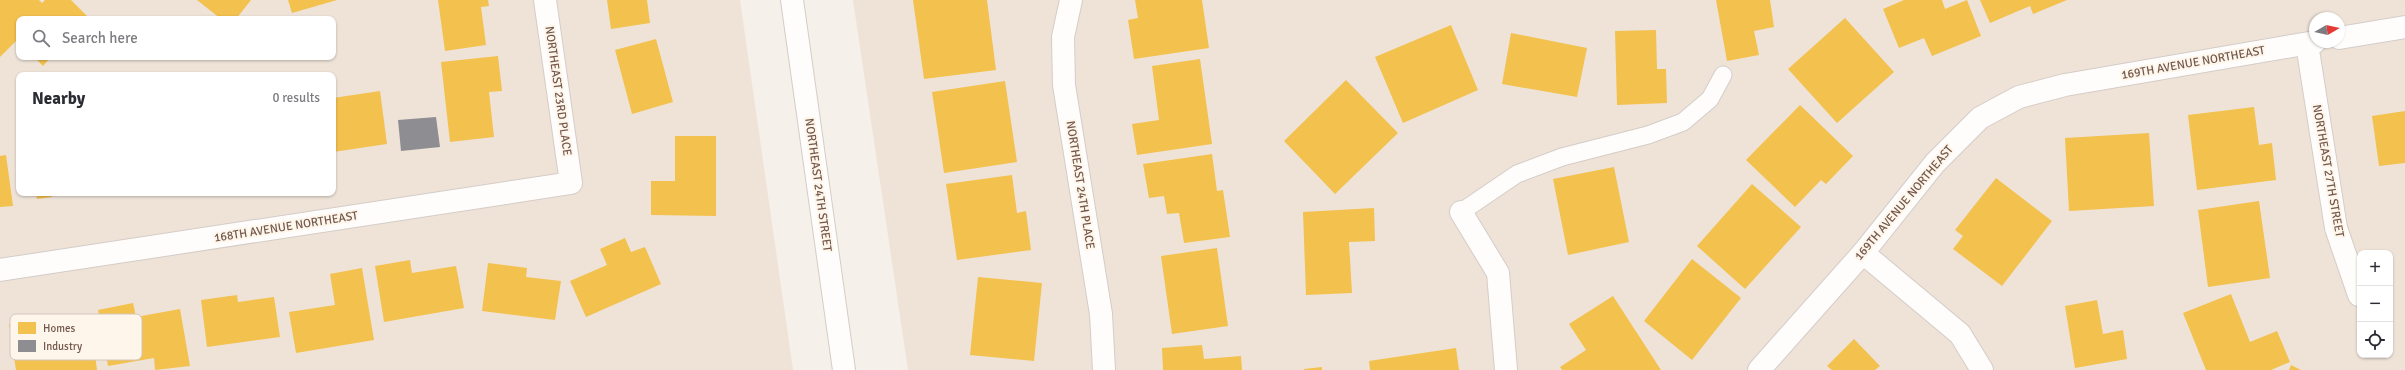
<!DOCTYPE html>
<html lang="en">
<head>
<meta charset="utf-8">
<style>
  body { margin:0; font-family:Signika,sans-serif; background:#f7f7f7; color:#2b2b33 }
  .controls { position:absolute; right:12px; bottom:12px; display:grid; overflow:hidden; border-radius:8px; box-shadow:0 1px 3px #0004 }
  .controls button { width:36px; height:36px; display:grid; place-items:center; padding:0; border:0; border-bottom:1px solid #e1e1e2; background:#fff; color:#2b2b33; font:20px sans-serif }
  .compass { position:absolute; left:2309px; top:12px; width:36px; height:36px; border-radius:50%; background:#fff; box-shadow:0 1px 3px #0004; rotate:81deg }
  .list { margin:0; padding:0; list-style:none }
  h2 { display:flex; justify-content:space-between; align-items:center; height:52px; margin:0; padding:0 16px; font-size:17px }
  h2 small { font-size:13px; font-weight:400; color:#7c7c81 }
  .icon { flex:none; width:22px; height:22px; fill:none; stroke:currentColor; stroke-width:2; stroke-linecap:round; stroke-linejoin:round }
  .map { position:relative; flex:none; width:2405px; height:370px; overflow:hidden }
  .search { position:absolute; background:#fff; box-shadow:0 1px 3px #0004; left:16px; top:16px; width:320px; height:44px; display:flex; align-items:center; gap:10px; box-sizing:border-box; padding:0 14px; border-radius:8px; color:#7c7c81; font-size:15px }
  .panel { position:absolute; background:#fff; box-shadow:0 1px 3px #0004; left:16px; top:72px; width:320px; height:124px; border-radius:8px }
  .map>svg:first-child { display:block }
  .residential { fill:#efe3d8; fill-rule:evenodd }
  .homes { fill:#f2c14e }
  .industry { fill:#8d8d92 }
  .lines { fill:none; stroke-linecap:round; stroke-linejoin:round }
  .service-casing { stroke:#d4ccc7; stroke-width:19 }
  .minor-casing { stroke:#d4ccc7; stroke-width:24 }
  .secondary-casing { stroke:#d5ccc6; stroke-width:24 }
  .service { stroke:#fefdfc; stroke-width:17 }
  .minor { stroke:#fefdfc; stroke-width:22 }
  .secondary { stroke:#fefdfc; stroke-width:22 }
  .labels { text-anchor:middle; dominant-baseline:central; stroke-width:4; stroke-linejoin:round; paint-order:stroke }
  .street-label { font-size:12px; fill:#73574b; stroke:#fef6eb }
  .key { fill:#fef6eb; stroke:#d4c6bb; stroke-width:1 }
  .key-label { font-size:11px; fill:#73574b }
</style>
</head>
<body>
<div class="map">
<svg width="2405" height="370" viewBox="0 0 2405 370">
  <rect width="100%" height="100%" fill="#f6f0ea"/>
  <g class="residential">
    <path d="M0,0h740l53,370h-793zM19,19h314v38h-314zM19,75h314v118h-314z"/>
    <path d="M853,0h1552v370h-1497zM2315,18h24v24h-24zM2360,253h30v102h-30z"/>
  </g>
  <g class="homes">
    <path d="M0,0h39l3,3 3,-3h26l19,19h-71v23l-2,-2 -17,17z"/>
    <path d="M197,0h54l-15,19h-15z"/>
    <path d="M288,0h49l-45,13z"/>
    <path d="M438,0h50l1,6 -8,1 5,38 -41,6z"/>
    <path d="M607,0h40l3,23 -39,6z"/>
    <path d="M913,0h74l9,70 -72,9z"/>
    <path d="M1135,0h67l7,48 -75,11 -6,-39 10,-2z"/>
    <path d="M1716,0h54l4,27 -20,4 5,24 -32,6z"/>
    <path d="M1904,0h38l3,9 22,-9 14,36 -49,20 -8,-18 -25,10 -16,-39z"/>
    <path d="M1980,0h87l-34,14 -3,-8 -40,17z"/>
    <path d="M1845,18l49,54 -57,51 -49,-54z"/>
    <path d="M1451,25l27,65 -75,33 -28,-66z"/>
    <path d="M1656,30l1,39h9l1,34 -50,2 -2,-74z"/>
    <path d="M1511,33l76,15 -10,49 -75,-13z"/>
    <path d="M656,39l17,63 -41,12 -17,-64z"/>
    <path d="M498,56l4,35 -13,1 5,45 -44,5 -9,-80z"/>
    <path d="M34,57h17l-8,9z"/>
    <path d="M1200,59l12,85 -75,11 -5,-31 27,-4 -7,-54z"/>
    <path d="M1346,80l52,53 -63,61 -51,-53z"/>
    <path d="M1005,81l12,81 -73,11 -12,-81z"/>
    <path d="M380,91l7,53 -54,8v-54z"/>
    <path d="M1800,105l53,51 -27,28 -5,-4 -26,27 -49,-47z"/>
    <path d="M2254,107l5,38 13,-2 4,37 -79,10 -9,-75z"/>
    <path d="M2405,111v52l-26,3 -7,-50z"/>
    <path d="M2149,133l5,73 -85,5 -4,-73z"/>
    <path d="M675,136h41v80l-65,-1v-34h24z"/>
    <path d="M1212,154l5,37 6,-1 7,47 -46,6 -5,-30 -12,1 -3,-18 -15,2 -6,-34z"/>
    <path d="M6,155l7,51 -13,1v-51z"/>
    <path d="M1614,167l15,75 -61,13 -15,-76z"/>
    <path d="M1012,175l5,38 9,-2 5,39 -74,10 -11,-76z"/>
    <path d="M1996,178l56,43 -50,65 -49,-37 10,-13 -8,-6z"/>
    <path d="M1752,184l49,43 -56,62 -48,-43z"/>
    <path d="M36,193h15l1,4 -15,2z"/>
    <path d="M78,193h15v1l-14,2z"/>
    <path d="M2259,201l11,77 -62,9 -10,-77z"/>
    <path d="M1374,208l1,33 -26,1 3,51 -46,2 -3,-83z"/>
    <path d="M625,238l6,14 14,-5 16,37 -75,33 -16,-36 37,-16 -7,-16z"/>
    <path d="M1217,248l11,78 -56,8 -11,-78z"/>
    <path d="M1692,259l49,39 -49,62 -48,-39z"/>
    <path d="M410,260l2,13 44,-7 8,42 -80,14 -9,-56z"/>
    <path d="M488,263l39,5 -1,9 35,4 -6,39 -73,-9z"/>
    <path d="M362,268l12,72 -78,13 -7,-41 46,-7 -5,-31z"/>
    <path d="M978,277l64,6 -8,78 -64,-6z"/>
    <path d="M2231,294l19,48 27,-11 13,31 -19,8h-65l-23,-57z"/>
    <path d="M237,295l1,7 36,-5 6,40 -73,10 -6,-47z"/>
    <path d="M1613,296l48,74h-99l-2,-3 26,-17 -17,-26z"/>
    <path d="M2097,300l6,34 20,-4 4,29 -52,9 -10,-62z"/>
    <path d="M133,303l3,14 44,-8 10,57 -35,4 -1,-12 -46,8 -10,-56z"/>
    <path d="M43,320l2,12 46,-7 6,45h-81l-7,-46z"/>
    <path d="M1854,339l26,27 -5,4h-43l-5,-4z"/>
    <path d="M1202,345l2,14 37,-3 1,14h-79l-1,-22z"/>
    <path d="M1456,348l3,22h-89l-1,-9z"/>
    <path d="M2291,365l10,5h-12z"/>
    <path d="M1322,367v3h-18v-1z"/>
  </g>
  <path class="industry" d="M436,117l4,30 -39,4 -3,-31z"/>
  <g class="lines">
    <defs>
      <path id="service" d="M1461,212l56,-38 45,-17 86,-22 35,-13 27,-23 13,-24"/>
      <g id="minor">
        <path d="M1071,0l-8,37 1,48 37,229 3,56"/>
        <path d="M2339,38l66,-11"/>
        <path d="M2307,44l29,184 23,67"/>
        <path d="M1461,212l37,61 8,97"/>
        <path d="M1863,253l97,81 22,36"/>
        <path d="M0,270l571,-87 -26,-183"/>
        <path d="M1759,370l104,-117 72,-90 45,-45 39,-21 46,-12 250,-43"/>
      </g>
      <path id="secondary" d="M792,0l52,370"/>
    </defs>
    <use href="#service" class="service-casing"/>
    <use href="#minor" class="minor-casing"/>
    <use href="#secondary" class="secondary-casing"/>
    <use href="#service" class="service"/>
    <use href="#minor" class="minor"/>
    <use href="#secondary" class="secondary"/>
  </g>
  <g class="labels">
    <g class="street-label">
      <text transform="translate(2193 63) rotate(-10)">169TH AVENUE NORTHEAST</text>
      <text transform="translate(558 91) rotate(82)">NORTHEAST 23RD PLACE</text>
      <text transform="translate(2328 171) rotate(80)">NORTHEAST 27TH STREET</text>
      <text transform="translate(818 185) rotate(82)">NORTHEAST 24TH STREET</text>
      <text transform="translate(1080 185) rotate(81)">NORTHEAST 24TH PLACE</text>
      <text transform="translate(1904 203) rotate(-50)">169TH AVENUE NORTHEAST</text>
      <text transform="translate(286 227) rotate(-9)">168TH AVENUE NORTHEAST</text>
    </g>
  </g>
  <rect x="10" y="314" width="132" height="46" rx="6" class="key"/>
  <rect x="18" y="322" width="18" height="12" fill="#f2c14e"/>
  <rect x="18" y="340" width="18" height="12" fill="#8d8d92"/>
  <g class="key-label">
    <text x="43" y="332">Homes</text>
    <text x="43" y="350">Industry</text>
  </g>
</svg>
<div class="controls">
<button>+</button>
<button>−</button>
<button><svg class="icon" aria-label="locate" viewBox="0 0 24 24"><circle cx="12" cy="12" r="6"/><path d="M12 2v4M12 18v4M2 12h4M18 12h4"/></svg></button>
</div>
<svg class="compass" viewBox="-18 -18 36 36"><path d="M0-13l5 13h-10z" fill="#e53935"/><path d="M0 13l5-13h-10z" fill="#7c7c81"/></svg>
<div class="search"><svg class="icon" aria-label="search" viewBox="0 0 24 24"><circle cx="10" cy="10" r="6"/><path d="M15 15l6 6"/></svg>Search here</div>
<section class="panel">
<h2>Nearby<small>0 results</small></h2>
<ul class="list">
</ul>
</section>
</div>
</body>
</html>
